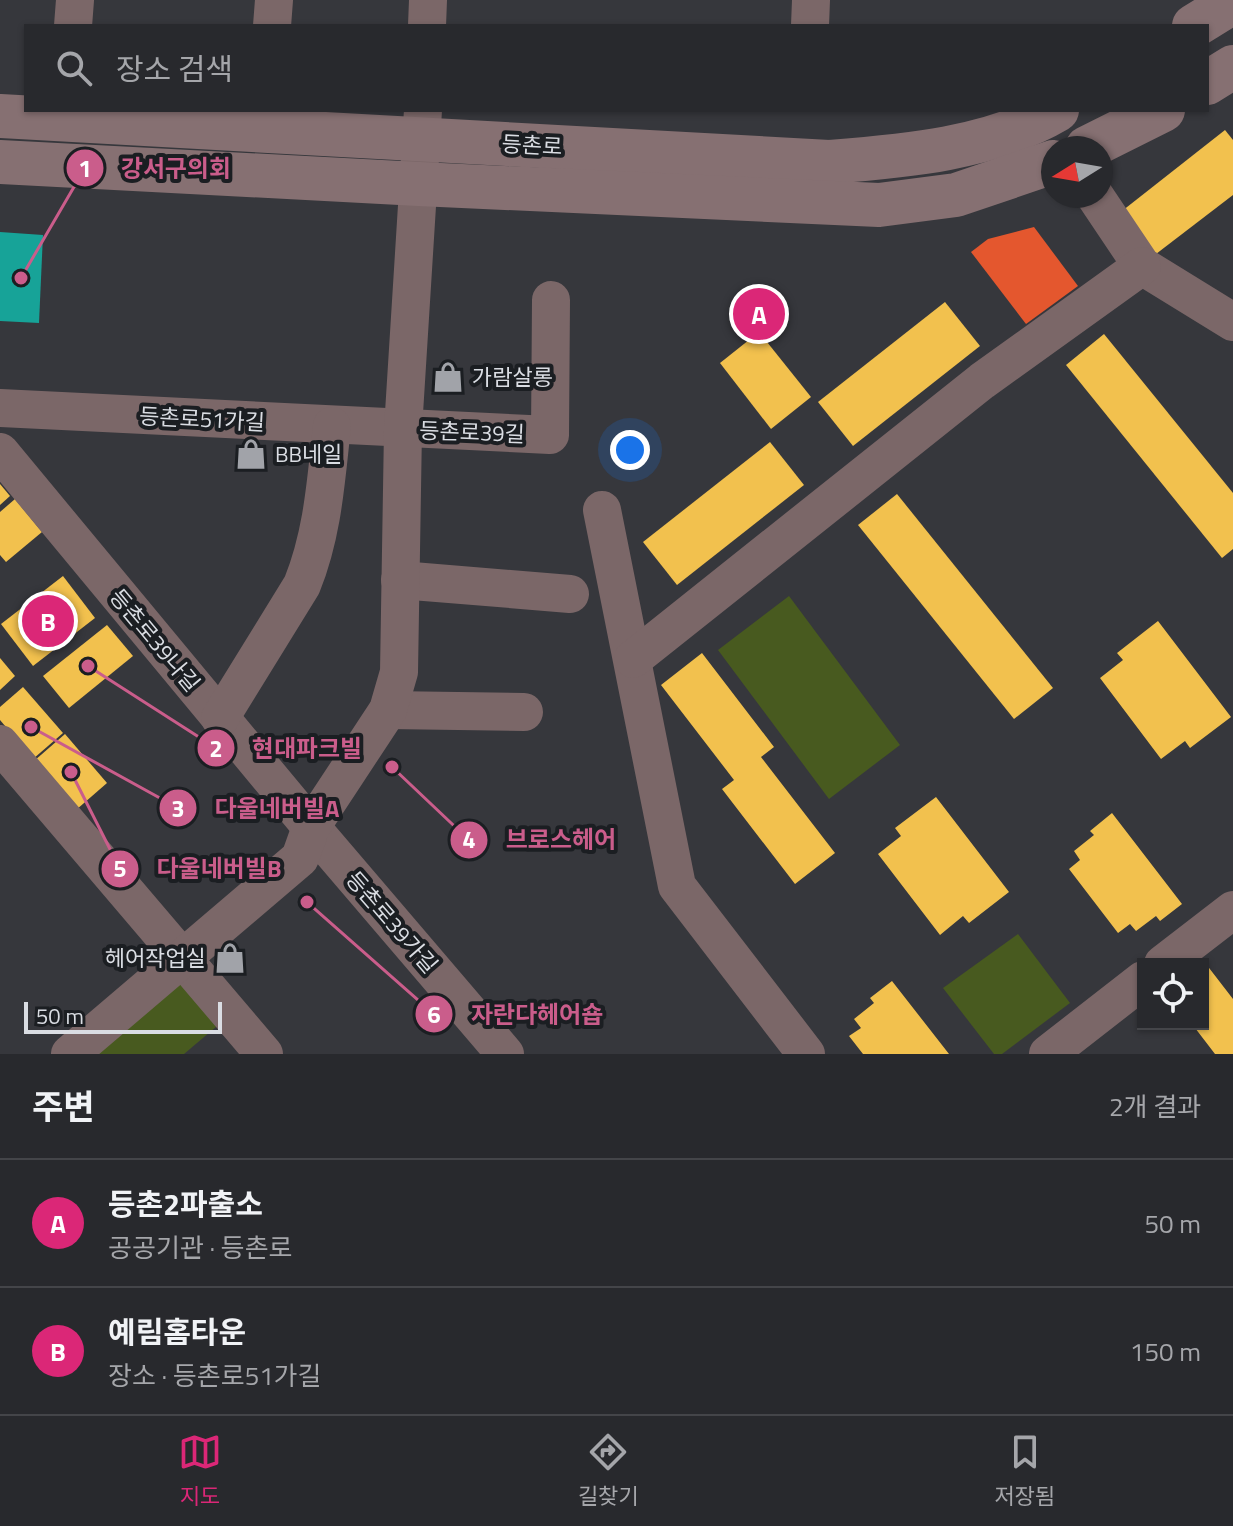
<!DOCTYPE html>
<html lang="ko">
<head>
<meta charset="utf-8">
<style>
  body { margin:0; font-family:"Titillium Web","Noto Sans KR",sans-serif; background:#343539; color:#f1f3f6 }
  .controls { position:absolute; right:24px; bottom:24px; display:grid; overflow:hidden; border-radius:0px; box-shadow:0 2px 6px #0004 }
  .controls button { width:72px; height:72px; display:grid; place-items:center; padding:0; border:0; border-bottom:2px solid #444549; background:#28292d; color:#f1f3f6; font:40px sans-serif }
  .compass { position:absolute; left:1041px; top:136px; width:72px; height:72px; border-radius:50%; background:#28292d; box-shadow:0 2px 6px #0004; rotate:259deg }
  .scale { position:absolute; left:24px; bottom:20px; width:198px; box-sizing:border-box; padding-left:8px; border:4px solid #dadde3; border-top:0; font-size:22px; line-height:28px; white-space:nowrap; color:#dadde3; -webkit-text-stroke:6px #1b1e22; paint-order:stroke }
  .you { position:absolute; left:630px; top:450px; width:28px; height:28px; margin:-20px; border:6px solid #fff; border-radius:50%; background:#1a73e8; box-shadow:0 0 0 12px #1a73e833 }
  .badge { display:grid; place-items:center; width:52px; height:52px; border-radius:50%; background:#db2777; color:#fff; font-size:26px; font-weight:700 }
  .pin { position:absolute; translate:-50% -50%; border:4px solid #fff; box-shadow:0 2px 8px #0006 }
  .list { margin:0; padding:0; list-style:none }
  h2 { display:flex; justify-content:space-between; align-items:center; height:104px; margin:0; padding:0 32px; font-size:34px }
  h2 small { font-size:26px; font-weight:400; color:#a5a6aa }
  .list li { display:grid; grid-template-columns:52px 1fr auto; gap:24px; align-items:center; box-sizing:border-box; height:128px; padding:0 32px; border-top:2px solid #444549 }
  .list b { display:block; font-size:30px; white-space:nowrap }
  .list p { margin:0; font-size:26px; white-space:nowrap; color:#a5a6aa }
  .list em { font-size:26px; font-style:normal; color:#a5a6aa }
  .icon { flex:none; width:44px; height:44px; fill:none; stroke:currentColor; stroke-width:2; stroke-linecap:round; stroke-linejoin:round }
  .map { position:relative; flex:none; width:1233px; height:1054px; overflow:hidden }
  .search { position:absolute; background:#28292d; box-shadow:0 2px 6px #0004; left:24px; right:24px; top:24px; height:88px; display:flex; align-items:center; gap:20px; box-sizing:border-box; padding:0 28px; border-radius:0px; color:#a5a6aa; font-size:30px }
  .sheet { height:360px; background:#28292d }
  nav { display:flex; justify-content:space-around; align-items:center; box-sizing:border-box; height:112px; border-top:2px solid #444549; background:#28292d; font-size:22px; color:#a5a6aa }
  nav a { display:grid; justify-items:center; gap:4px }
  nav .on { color:#db2777 }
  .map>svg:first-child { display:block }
  .green { fill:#485a1f }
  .homes { fill:#f2c14e }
  .shops { fill:#e4572e }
  .public { fill:#17a398 }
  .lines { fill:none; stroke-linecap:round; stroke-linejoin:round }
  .minor { stroke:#7b6768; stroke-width:38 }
  .major { stroke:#867072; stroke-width:44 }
  .labels { text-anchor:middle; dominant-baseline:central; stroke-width:8; stroke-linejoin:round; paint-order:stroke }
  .street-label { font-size:22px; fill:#dadde3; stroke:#1b1e22 }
  .poi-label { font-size:22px; fill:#dadde3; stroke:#1b1e22; text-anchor:start }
  .leader { fill:none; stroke:#ca5d8b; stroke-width:3 }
  .callout-dot { fill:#ca5d8b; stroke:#1b1e22; stroke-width:3 }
  .mark-label { font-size:24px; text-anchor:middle; font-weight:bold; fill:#fff }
  .callout-label { font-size:24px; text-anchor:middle; font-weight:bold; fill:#ca5d8b; stroke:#1b1e22; stroke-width:8; stroke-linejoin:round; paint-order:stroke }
</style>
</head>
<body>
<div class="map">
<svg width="1233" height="1054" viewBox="0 0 1233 1054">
  <rect width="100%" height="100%" fill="#36373c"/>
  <g class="green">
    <path d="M789,596l111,149 -71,54 -111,-149z"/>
    <path d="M1018,934l52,69 -68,51h-8l-51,-66z"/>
    <path d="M184,948l52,62 -52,44h-124z"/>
  </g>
  <g class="homes">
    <path d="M1225,130l8,10v55l-77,59 -34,-43z"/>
    <path d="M945,302l35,44 -127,100 -35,-44z"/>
    <path d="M759,332l52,65 -40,32 -51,-66z"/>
    <path d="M1104,334l129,159v56l-11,9 -156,-193z"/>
    <path d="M770,442l34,43 -127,100 -34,-43z"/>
    <path d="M0,484l10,12 -10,9z"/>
    <path d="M897,494l156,194 -39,31 -156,-194z"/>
    <path d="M15,499l27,33 -36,30 -6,-7v-43z"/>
    <path d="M63,576l32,42 -62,48 -32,-42z"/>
    <path d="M1158,621l73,96 -41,31 -5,-7 -24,18 -61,-81 23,-18 -6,-7z"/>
    <path d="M107,625l26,31 -64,52 -26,-32z"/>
    <path d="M702,653l72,94 -13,10 74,96 -40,31 -73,-95 12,-9 -73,-95z"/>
    <path d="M0,658l15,18 -15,14z"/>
    <path d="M23,687l40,46 -30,26 -33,-39v-13z"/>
    <path d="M65,734l42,49 -31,27 -42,-49z"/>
    <path d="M936,797l73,95 -40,31 -6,-7 -23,19 -62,-81 23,-18 -6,-8z"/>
    <path d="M1112,813l70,91 -22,17 -4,-5 -20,15 -6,-7 -12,9 -49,-64 11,-9 -6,-9 20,-16 -4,-4z"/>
    <path d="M1206,964l27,35v55h-18l-23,-30h11v-57z"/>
    <path d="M892,981l57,73h-86l-14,-18 12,-8 -7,-9 20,-16 -4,-5z"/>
  </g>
  <path class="shops" d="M1034,227l44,59 -52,38 -55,-72 17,-13z"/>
  <path class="public" d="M0,232l43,3 -4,88 -39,-2z"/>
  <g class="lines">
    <g class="minor">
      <path d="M73,26l2,-26"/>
      <path d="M272,26l2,-26"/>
      <path d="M427,26l1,-26"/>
      <path d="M810,26l1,-26"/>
      <path d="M1095,196l47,70 91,56"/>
      <path d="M0,408l550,27 1,-135"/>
      <path d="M0,452l311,375 194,227"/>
      <path d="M602,510l75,376 129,168"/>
      <path d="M400,580l170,14"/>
      <path d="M633,659l349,-278 160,-115"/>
      <path d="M388,710l136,2"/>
      <path d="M220,718l82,-133c21,-52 24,-105 30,-159"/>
      <path d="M0,744l264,310"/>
      <path d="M1163,964l70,-54"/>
      <path d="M70,1054l230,-196 11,-31 77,-117 11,-38 4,-243 20,-319"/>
      <path d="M1048,1054l95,-74"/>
    </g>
    <g class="major">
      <path d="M1194,26l39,-24"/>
      <path d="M1207,83l26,-16"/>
      <path d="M0,116l829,46c74,-6 162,-13 228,-52"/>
      <path d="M1087,148l76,-38"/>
      <path d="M0,162l419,22 460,21 77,-10 97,-33"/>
    </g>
  </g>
  <defs>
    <symbol id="shop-bare" viewBox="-9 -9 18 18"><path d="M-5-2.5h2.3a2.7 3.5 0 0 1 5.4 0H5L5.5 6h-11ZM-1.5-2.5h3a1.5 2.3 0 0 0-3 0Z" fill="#a1a3a9" stroke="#1b1e22" stroke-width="2.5" paint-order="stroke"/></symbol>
  </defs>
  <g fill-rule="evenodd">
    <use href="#shop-bare" x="426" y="355" width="44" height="44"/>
    <use href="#shop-bare" x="229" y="432" width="44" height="44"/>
    <use href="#shop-bare" x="208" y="936" width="44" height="44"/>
  </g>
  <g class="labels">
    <g class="street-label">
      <text transform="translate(532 145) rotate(3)">등촌로</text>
      <text transform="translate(202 419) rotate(3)">등촌로51가길</text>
      <text transform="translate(472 432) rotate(2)">등촌로39길</text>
      <text transform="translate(155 640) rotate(50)">등촌로39나길</text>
      <text transform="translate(392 922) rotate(49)">등촌로39가길</text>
    </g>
    <g class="poi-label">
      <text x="472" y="377">가람살롱</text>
      <text x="275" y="454">BB네일</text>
      <text x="206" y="958" text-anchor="end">헤어작업실</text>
    </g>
  </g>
  <path class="leader" d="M21 278L85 168M88 666L216 748M31 727L178 808M392 767L469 840M71 772L120 869M307 902L434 1014"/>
  <g class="callout-dot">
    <circle cx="21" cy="278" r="8"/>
    <circle cx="88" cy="666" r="8"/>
    <circle cx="31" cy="727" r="8"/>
    <circle cx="392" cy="767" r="8"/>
    <circle cx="71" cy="772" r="8"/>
    <circle cx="307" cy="902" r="8"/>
    <circle cx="85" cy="168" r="20"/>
    <circle cx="216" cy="748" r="20"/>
    <circle cx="178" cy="808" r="20"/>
    <circle cx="469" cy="840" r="20"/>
    <circle cx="120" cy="869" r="20"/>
    <circle cx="434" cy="1014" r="20"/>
  </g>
  <g class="mark-label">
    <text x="85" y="177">1</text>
    <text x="216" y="757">2</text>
    <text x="178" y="817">3</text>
    <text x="469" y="848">4</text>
    <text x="120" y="877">5</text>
    <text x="434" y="1023">6</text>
  </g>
  <g class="callout-label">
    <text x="176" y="177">강서구의회</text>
    <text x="307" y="757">현대파크빌</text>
    <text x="277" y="817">다울네버빌A</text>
    <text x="561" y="848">브로스헤어</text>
    <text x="219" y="877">다울네버빌B</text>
    <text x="537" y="1023">자란다헤어숍</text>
  </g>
</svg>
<div class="controls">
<button><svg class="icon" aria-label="locate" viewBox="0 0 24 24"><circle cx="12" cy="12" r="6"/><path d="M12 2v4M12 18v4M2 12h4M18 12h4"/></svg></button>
</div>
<svg class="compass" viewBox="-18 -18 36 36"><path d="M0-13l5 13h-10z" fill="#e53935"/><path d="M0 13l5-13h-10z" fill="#a5a6aa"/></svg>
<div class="scale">50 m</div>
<div class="you"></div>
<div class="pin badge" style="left:759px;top:314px">A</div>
<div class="pin badge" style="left:48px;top:621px">B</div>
<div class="search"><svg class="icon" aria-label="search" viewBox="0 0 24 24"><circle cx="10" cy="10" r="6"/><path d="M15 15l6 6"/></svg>장소 검색</div>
</div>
<section class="sheet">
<h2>주변<small>2개 결과</small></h2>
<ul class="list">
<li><span class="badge">A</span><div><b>등촌2파출소</b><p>공공기관 · 등촌로</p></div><em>50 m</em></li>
<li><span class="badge">B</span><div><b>예림홈타운</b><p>장소 · 등촌로51가길</p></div><em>150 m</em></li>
</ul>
</section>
<nav>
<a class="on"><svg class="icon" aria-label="map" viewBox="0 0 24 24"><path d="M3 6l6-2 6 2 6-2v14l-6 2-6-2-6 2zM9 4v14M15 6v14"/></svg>지도</a>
<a><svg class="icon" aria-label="directions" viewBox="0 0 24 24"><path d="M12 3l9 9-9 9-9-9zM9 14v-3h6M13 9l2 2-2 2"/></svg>길찾기</a>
<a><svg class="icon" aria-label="saved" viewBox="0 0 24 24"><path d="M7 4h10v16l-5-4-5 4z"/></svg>저장됨</a>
</nav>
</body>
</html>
